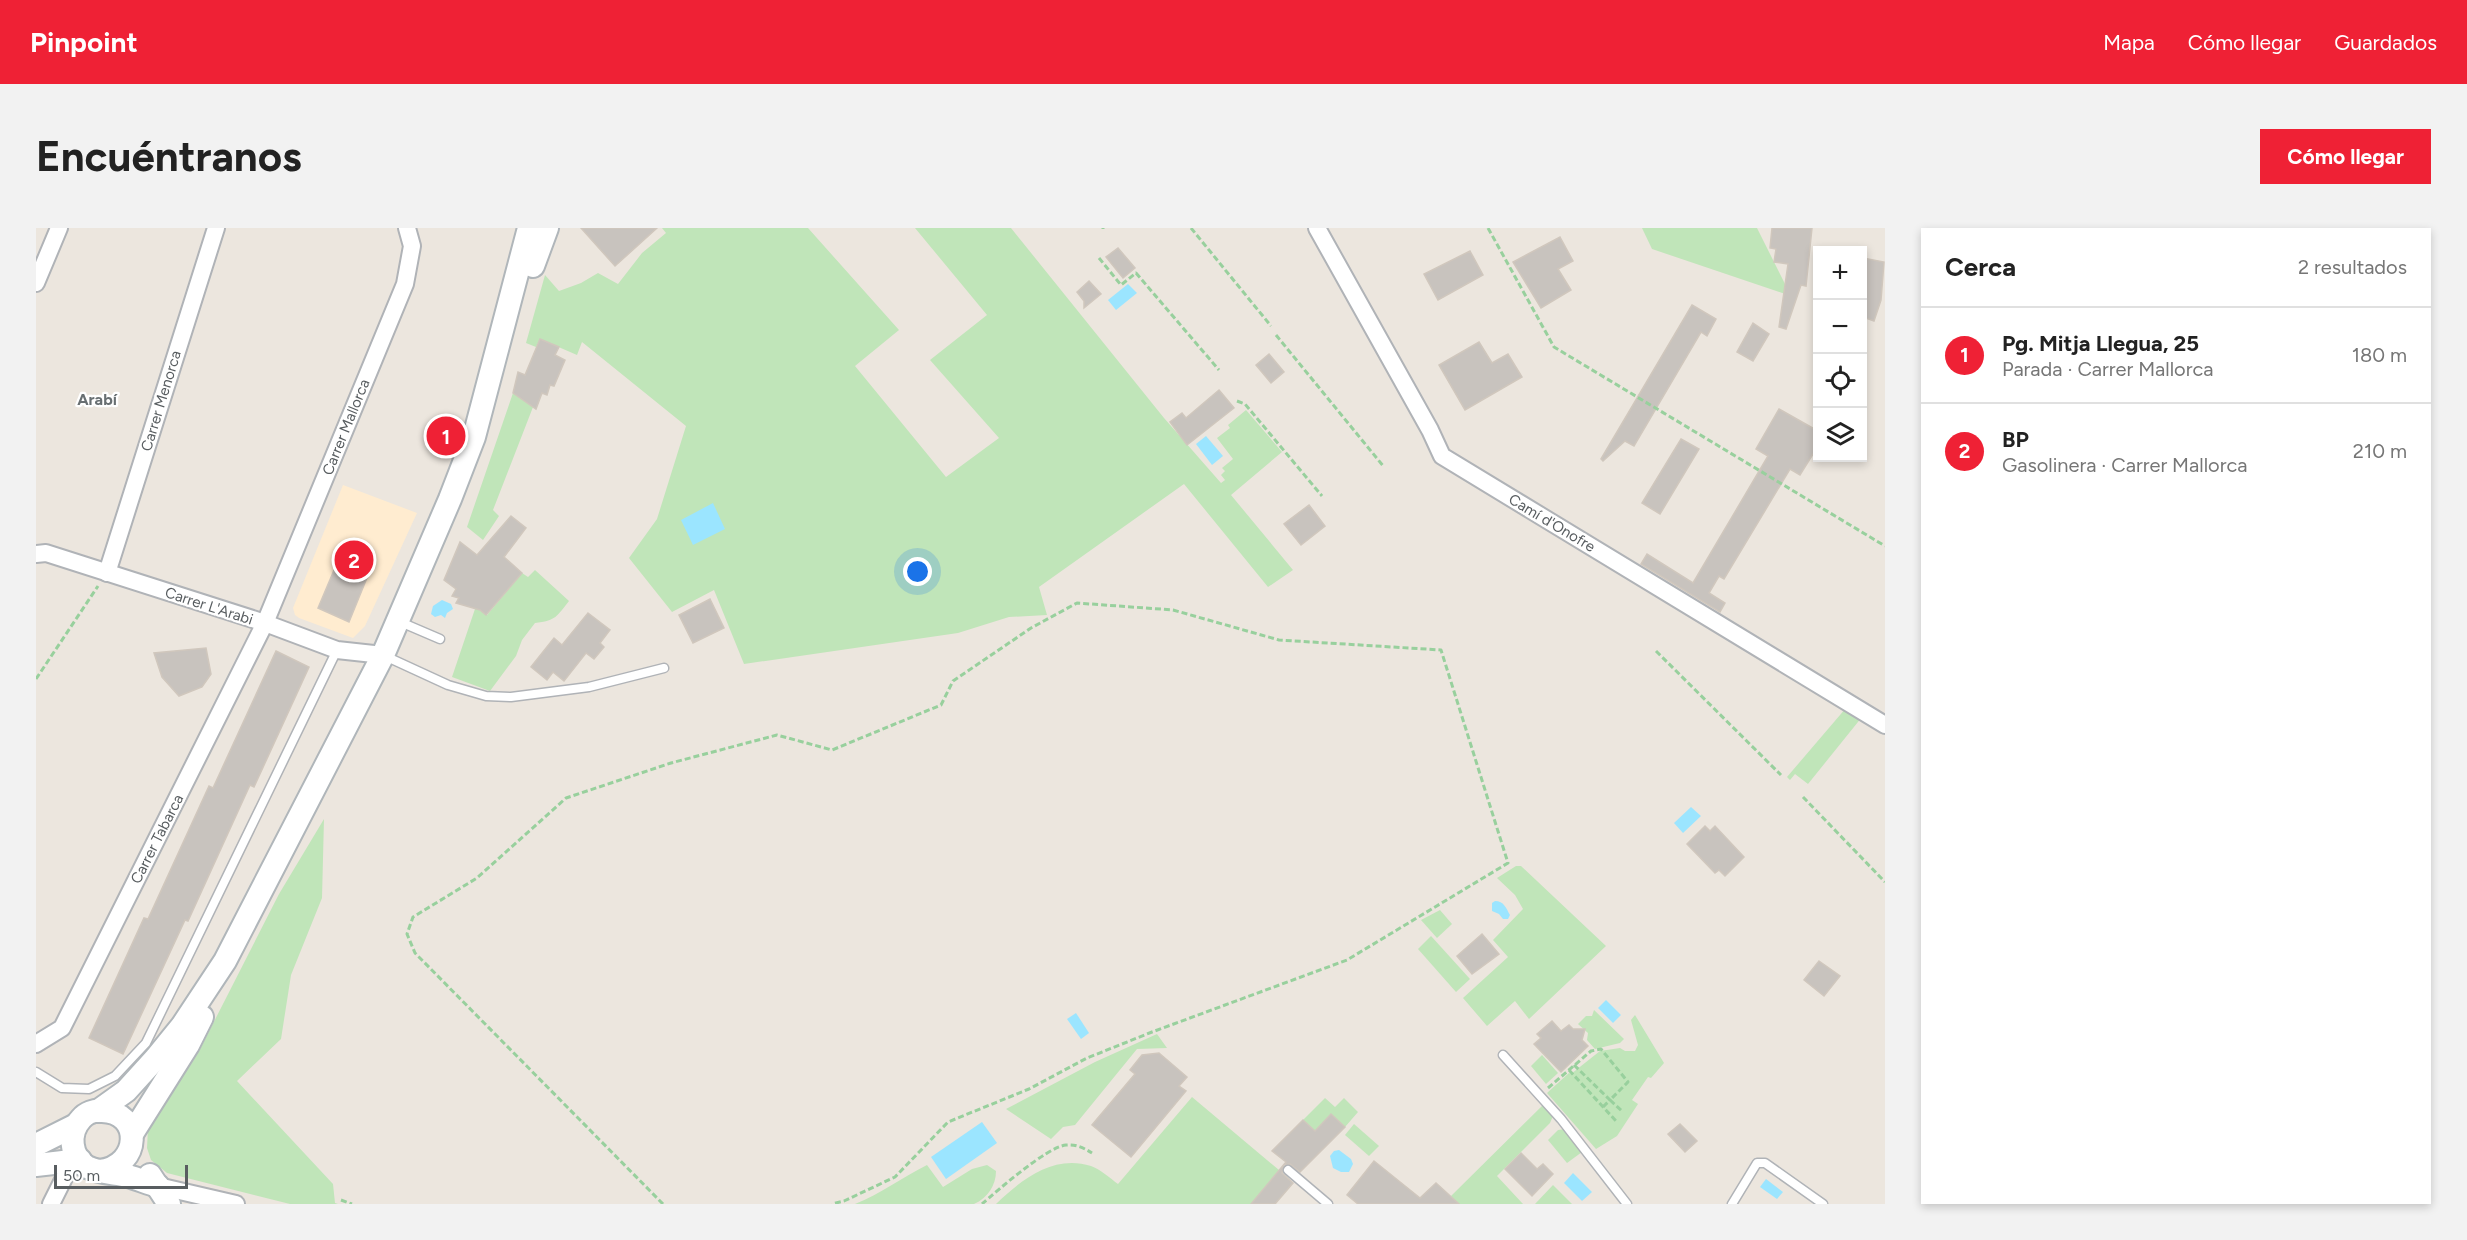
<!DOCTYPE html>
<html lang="es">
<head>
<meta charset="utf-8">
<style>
  body { margin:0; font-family:Figtree,sans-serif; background:#f2f2f2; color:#222 }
  .controls { position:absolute; right:18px; top:18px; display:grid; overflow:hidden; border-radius:0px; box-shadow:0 3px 9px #0003 }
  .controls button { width:54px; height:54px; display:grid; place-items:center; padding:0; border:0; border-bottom:2px solid #e0e0e0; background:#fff; color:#222; font:30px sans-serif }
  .scale { position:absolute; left:18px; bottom:15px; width:134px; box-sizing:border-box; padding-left:6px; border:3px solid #585d60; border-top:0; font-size:16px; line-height:21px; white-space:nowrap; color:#585d60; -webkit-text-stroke:4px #fff; paint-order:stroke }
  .you { position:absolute; left:882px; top:344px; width:21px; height:21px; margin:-15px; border:4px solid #fff; border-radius:50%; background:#1a73e8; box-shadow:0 0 0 9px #1a73e833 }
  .badge { display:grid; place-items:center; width:39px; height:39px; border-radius:50%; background:#ef2135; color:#fff; font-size:20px; font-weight:700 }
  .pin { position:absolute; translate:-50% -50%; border:3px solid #fff; box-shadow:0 2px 6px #0006 }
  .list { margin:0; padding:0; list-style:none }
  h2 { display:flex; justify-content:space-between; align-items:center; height:78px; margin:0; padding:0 24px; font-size:26px }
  h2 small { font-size:20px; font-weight:400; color:#767676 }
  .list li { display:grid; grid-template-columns:39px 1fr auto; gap:18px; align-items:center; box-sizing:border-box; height:96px; padding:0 24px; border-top:2px solid #e0e0e0 }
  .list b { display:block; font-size:22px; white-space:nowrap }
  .list p { margin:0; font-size:20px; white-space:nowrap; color:#767676 }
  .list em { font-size:20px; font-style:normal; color:#767676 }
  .icon { flex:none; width:33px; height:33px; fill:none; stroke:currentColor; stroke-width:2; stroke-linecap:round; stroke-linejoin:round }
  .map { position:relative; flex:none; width:1849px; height:976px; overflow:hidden; border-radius:0px }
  header { display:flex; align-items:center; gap:36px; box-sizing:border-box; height:84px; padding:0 30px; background:#ef2135; color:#fff }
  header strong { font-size:28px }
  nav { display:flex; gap:33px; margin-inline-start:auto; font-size:21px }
  .intro { display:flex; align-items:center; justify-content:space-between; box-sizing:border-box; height:144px; padding:0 36px }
  h1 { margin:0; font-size:42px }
  .button { padding:15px 27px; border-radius:0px; background:#ef2135; color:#fff; font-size:21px; font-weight:700 }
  main { display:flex; gap:36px; padding:0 36px }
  aside { flex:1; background:#fff; border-radius:0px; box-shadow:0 3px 9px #0003 }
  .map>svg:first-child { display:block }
  .commercial { fill:#ffecd0 }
  .green { fill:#c0e5b9 }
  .water { fill:#9be5ff }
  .building { fill:#c8c3be; stroke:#d0c7bd; stroke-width:1.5 }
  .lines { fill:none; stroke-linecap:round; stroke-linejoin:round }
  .lane-casing { stroke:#b0b3b7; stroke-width:11 }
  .street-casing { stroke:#b0b3b7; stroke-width:20 }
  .secondary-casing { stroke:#b0b6ba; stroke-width:26 }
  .path { stroke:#98d09d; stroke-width:3; stroke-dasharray:6 3; stroke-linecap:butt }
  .lane { stroke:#fff; stroke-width:8 }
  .street { stroke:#fff; stroke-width:16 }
  .secondary { stroke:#fff; stroke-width:22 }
  .labels { text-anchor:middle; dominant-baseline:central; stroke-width:4.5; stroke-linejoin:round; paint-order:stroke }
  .street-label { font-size:15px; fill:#585d60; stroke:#fff }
  .neighbourhood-label { font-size:16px; font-weight:bold; fill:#686f72; stroke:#fff }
</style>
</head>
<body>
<header>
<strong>Pinpoint</strong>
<nav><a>Mapa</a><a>Cómo llegar</a><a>Guardados</a></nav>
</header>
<div class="intro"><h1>Encuéntranos</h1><a class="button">Cómo llegar</a></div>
<main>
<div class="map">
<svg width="1849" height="976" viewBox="0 0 1849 976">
  <rect width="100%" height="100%" fill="#ece6de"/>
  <path class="commercial" d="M307,257l74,28 -52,113 -12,12 -54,-20 -4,-3 -2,-7z"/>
  <g class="green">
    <path d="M626,0h146l91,102 -44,36 91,111 53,-39 -69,-78 57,-45 -72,-87h96l153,190 57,65 4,-3 -4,-5 4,-4 -3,-3 11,-9 -16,-21 13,-10 -2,-3 18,-15 36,42 -51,43 62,75 -25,17 -84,-103 -145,103 8,28 -38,2 -51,16 -214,31 -30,-74 -42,22 -43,-54 28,-39 29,-93 -104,-84 -5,13 -37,-16 -4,8 -10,-4 19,-68 14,16 22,-8 17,-10 20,11 24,-31 24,-20z"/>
    <path d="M1606,0h115l34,68 -139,-47z"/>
    <path d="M477,165l20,14 -40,103 6,6 -16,24 -16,-13z"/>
    <path d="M499,342l34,31c-12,15 -13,20 -34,22l-13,17 -6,16 -26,35 -38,-14 24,-71 11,9 35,-42 6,4z"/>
    <path d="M1810,480l16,9 -54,67 -13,-10 -5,6 -3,-3z"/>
    <path d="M288,591l-2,79 -31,77 -10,64 -44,42 96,103 2,19 3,1h-48l-123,-31 -16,-13 -4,-12 1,-20 49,-73 82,-161z"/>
    <path d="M1480,638h5l85,80 -77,73 -14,-18 -28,25 -24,-28 45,-41 -15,-17 30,-31 -8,-14 -18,-17z"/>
    <path d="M1404,682l12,14 -15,14 -16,-18z"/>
    <path d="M1395,708l39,43 -14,13 -38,-43z"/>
    <path d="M1558,782l30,29 -4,4 -25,6 -8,-9 1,-7 -10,-9 8,-8h6z"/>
    <path d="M1599,787l29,48 -13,15 -3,-1 -16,23 6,4 -21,32 -21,13 -49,-56 22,-20 2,1 29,-23 20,-3 5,3h10l3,-6 -7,-25z"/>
    <path d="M1121,806l10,14 -30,1 -62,76 -12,2 -12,12 -45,-30 89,-47z"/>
    <path d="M1506,827l16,18 -12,11 -15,-18z"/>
    <path d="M1156,869l87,73 -28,34h-255c25,-24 57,-50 95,-38 9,3 19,12 27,18z"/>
    <path d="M1289,870l10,9 9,-9 14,14 -13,15 -14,-13 -16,17 -12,-11z"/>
    <path d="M1507,877l10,11 -3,7 -53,53 26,28h-65l-7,-8z"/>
    <path d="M1318,896l25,22 -10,10 -24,-21z"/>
    <path d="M1529,901l17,23 -15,11 -19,-23 10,-10z"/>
    <path d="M891,937l16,22 29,-18 15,-4 9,6c0,14 -8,27 -22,33h-119c25,-10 48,-27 72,-39z"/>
    <path d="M1517,957l19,19h-37z"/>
  </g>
  <g class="water">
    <path d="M1092,56l9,9 -21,17 -8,-10z"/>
    <path d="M1170,208l17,20 -11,9 -16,-21z"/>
    <path d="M677,275l12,26 -32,16 -12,-25z"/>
    <path d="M406,372l9,4 2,5 -6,4 -2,5 -4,-3 -6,2 -4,-3 2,-8z"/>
    <path d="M1655,579l10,9 -18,17 -9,-10z"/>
    <path d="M1459,673c9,0 11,7 15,14l-2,4h-5l-4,-5 -7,-3v-8z"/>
    <path d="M1570,772l15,15 -8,8 -15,-15z"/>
    <path d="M1040,785l13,20 -8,6 -14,-20z"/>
    <path d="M946,894l15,21 -51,36 -15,-22z"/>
    <path d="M1303,922l12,9 2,5 -4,8h-8l-8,-4 -3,-12 4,-5z"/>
    <path d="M1537,945l19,19 -10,9 -18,-18z"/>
    <path d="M1730,951l17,13 -6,7 -17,-12z"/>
  </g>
  <g class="building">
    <path d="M545,0h76l-42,38z"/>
    <path d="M1736,0h40l-6,58 -5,-1 -15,44 -7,-2 9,-63 -14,-2 2,-13 -6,-1z"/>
    <path d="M1524,9l13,24 -15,8 13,21 -30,18 -28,-46z"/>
    <path d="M1082,20l17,20 -12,10 -17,-21z"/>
    <path d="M1434,23l13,24 -45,25 -14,-26z"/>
    <path d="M1827,30l21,4 -3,38 -7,21 -11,-4z"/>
    <path d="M1053,53l12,13 -17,14v-7l-7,-9z"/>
    <path d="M1656,77l24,14 -9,17 -6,-4 -67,114 -9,-5 -22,20 -2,-2z"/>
    <path d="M1717,95l16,11 -16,27 -16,-9z"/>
    <path d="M504,111l19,8 -4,8 10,5 -11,26 -4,-1 -3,10 -5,-2 -6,16 -23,-16 5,-21 7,3z"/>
    <path d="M1443,114l13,21 16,-9 14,23 -57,33 -26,-45z"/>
    <path d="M1233,126l15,18 -13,11 -15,-18z"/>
    <path d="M1183,162l15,18 -47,37 -17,-23 12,-9 4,5z"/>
    <path d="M1743,181l39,22v15l-18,29 -10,-6 -66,110 -5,-3 -10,17 16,10 -5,9 -79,-48 6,-10 46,29 75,-127 -12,-7z"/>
    <path d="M1645,211l18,10 -39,65 -18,-11z"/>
    <path d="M1273,277l16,21 -24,19 -17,-21z"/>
    <path d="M475,288l15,12 -22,29 18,16 -36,42 -6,-5 -24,-7 3,-5 -7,-2 4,-7 -12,-9 16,-38 17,13z"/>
    <path d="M304,328l31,12 -22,54 -31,-14z"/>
    <path d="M674,371l14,29 -31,15 -14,-28z"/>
    <path d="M552,385l22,17 -10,13 4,4 -10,12 -8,-6 -22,28 -11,-9 -6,8 -16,-13 23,-29 8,7z"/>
    <path d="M170,420l5,26 -9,13 -23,9 -17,-19 -8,-24z"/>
    <path d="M240,423l33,16 -55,120 -4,-2 -62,136 -3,-1 -62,134 -34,-16 55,-120 4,1 61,-133 4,2z"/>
    <path d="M1669,598l5,5 5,-5 29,31 -19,19 -6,-6 -4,3 -28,-29z"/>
    <path d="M1446,706l17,20 -27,20 -15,-18z"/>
    <path d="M1783,733l21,15 -16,20 -20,-16z"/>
    <path d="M1516,793l9,10 8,-6 4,4h12l-3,11 6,6 -27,26 -27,-28 7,-6 -4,-4z"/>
    <path d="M1123,825l28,24 -8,9 7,5 -55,66 -39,-32 43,-51 -5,-4 12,-15z"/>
    <path d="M1295,886l14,13 -45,45 -10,-8 -6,1 -2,8 11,10 -18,21h-24l35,-42 -14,-11 31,-31 12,11z"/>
    <path d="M1644,896l17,17 -12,11 -17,-18z"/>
    <path d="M1485,925l16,16 6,-5 10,10 -21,22 -27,-27z"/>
    <path d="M1338,933l46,37 16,-15 23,21h-101l-11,-9z"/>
  </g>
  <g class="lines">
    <defs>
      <g id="lane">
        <path d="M362,393l42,18"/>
        <path d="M349,428l63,29 38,11 25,1 78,-10 75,-19"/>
        <path d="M1467,827l58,64 66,85"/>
        <path d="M0,844l26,16 27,1 26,-13 31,-33 191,-393"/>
        <path d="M1252,942l40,34"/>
        <path d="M1696,976l25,-41h8l58,41"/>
      </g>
      <g id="street">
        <path d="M1281,0l113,202 12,26 443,269"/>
        <path d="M0,55l23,-55"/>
        <path d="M0,326l10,-1 219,70 72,27 46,5"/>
        <path d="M71,345l109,-345"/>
        <path d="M0,816l26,-16 203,-405 140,-339 7,-38 -5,-18"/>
        <path d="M122,958l78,18"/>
        <path d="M15,976l25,-50"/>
      </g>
      <g id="secondary">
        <path d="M497,38l14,-38"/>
        <path d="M62,883l28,-20 30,-33 26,-32 43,-65 158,-306 67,-156 24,-62 55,-209"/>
        <path d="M96,906l56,-89 14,-28"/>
        <path d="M0,917l40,-20"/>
        <path d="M0,937l44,-5"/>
        <path d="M64,943c41,-5 43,-59 2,-60 -8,-1 -16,2 -21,8 -13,14 -11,38 6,48 12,6 28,6 41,9 10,3 20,7 30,10"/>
        <path d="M114,947l19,29"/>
      </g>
    </defs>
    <use href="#lane" class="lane-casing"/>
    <use href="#street" class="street-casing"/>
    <use href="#secondary" class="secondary-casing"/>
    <g class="path">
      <path d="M1067,0v1"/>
      <path d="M1155,0l80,98"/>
      <path d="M1452,0l66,119 331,199"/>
      <path d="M1063,30l22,27 15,-12 83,97"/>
      <path d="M1240,107l108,132"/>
      <path d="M1201,173l8,3 77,92"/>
      <path d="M1620,423l125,124"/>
      <path d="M0,451l62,-93"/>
      <path d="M1767,569l82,85"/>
      <path d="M1538,837l36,35 -7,7"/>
      <path d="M1533,842l47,51"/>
      <path d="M1512,860l43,-37 10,-2 27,33 -18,18 13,12"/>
      <path d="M305,972l11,4"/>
      <path d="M627,976l-248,-251 -8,-19 6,-17 64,-39 89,-80 105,-35 106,-28 55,15 109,-45 12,-24 78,-53 46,-25 96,7 106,30 162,10 67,213 -161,97 -195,72 -65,26 -58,31 -81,33 -53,55 -51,24 -12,3"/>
      <path d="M946,976c16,-14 65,-57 84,-59 10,-1 18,3 26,8"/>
    </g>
    <use href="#lane" class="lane"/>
    <use href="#street" class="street"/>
    <use href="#secondary" class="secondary"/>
  </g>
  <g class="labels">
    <g class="street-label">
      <text transform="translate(125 173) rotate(-73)">Carrer Menorca</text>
      <text transform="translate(310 199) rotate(-68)">Carrer Mallorca</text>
      <text transform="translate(1516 295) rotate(31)">Camí d'Onofre</text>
      <text transform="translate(173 378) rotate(18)">Carrer L'Arabi</text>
      <text transform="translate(121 611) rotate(-63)">Carrer Tabarca</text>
    </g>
    <g class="neighbourhood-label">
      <text x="61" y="171">Arabí</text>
    </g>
  </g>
</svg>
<div class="controls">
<button>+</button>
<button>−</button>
<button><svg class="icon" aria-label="locate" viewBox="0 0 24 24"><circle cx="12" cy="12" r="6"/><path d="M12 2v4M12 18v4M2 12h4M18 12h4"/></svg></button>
<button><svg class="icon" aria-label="layers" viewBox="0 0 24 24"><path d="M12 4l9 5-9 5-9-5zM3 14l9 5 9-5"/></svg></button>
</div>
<div class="scale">50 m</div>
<div class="you"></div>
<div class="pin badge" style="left:410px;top:208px">1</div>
<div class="pin badge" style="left:318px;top:332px">2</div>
</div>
<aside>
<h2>Cerca<small>2 resultados</small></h2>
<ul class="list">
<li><span class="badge">1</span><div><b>Pg. Mitja Llegua, 25</b><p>Parada · Carrer Mallorca</p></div><em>180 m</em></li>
<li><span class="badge">2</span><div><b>BP</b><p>Gasolinera · Carrer Mallorca</p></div><em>210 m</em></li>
</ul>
</aside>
</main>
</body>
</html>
